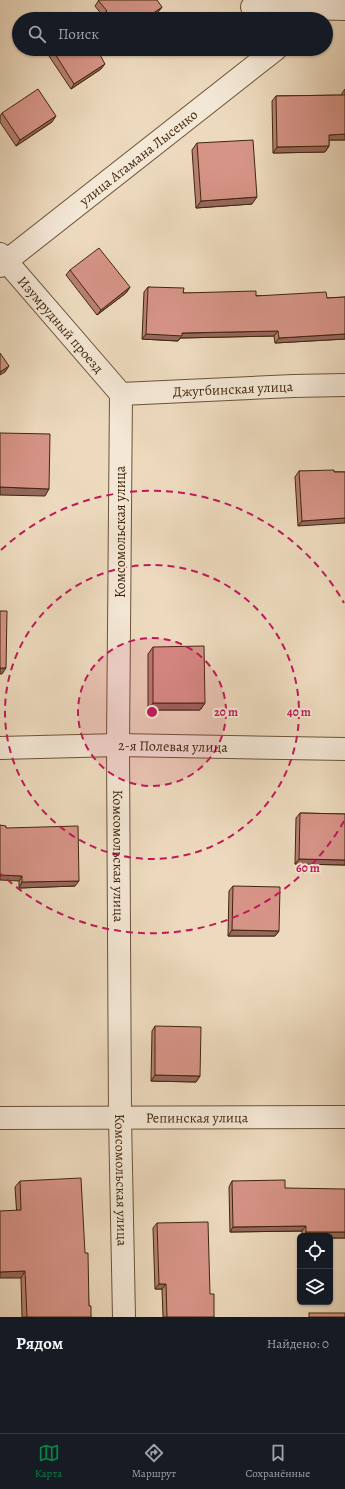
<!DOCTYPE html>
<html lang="ru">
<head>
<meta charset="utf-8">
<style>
  body { margin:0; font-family:Alegreya,serif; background:#20242c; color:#f1f3f6 }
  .controls { position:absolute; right:12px; bottom:12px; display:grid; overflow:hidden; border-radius:6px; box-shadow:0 1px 3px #0004 }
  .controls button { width:36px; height:36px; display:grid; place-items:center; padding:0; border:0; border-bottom:1px solid #363941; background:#171b24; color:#f1f3f6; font:20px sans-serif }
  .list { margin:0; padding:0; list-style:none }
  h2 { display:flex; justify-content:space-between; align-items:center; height:52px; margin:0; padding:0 16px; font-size:17px }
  h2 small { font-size:13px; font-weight:400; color:#9ea1a6 }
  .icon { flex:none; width:22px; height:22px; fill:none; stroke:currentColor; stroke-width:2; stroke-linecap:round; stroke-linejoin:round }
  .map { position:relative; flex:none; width:345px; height:1317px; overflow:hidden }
  .search { position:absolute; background:#171b24; box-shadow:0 1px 3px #0004; left:12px; right:12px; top:12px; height:44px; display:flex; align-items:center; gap:10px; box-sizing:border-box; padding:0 14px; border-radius:22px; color:#9ea1a6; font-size:15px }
  .sheet { height:116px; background:#171b24 }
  nav { display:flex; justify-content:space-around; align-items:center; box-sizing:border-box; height:56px; border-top:1px solid #363941; background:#171b24; font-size:11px; color:#9ea1a6 }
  nav a { display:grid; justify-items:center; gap:2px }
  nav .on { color:#0b8043 }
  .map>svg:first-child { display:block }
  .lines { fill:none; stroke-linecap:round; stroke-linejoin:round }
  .minor-casing { stroke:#6b5338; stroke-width:24 }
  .minor { stroke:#f3e7d5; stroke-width:22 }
  .wall { fill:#b87f74; stroke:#40260b }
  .shaded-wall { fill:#96685e; stroke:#40260b }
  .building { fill:#d69487; stroke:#40260b }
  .ring { fill:none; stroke:#c2185b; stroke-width:2; stroke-dasharray:7 5 }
  .labels { text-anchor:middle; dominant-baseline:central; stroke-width:4; stroke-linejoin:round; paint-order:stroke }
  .street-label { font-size:14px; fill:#40260b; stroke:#f3e7d5 }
  .centre { fill:#c2185b; stroke:#f3e7d5; stroke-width:2 }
  .ring-label { font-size:12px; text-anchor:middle; font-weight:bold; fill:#c2185b; stroke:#f3e7d5; stroke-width:4; stroke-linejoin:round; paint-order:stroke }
</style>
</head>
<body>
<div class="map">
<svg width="345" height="1317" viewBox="0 0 345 1317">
  <rect width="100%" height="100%" fill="#eddabe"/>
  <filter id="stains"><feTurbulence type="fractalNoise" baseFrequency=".005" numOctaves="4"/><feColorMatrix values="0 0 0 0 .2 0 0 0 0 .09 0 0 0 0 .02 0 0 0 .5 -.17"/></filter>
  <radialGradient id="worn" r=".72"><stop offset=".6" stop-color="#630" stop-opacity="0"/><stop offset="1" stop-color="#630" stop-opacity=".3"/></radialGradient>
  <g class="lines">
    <defs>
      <g id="minor">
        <path d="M252,7l93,2"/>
        <path id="s1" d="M0,254l121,140"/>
        <path id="s2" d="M0,266l276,-217"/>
        <path id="s3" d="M121,394l-3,351 2,373 4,199"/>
        <path id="s4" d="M121,394l172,-8 52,-1"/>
        <path id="s5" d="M0,748l118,-3 227,4"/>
        <path id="s6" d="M0,1118l345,-1"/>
      </g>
    </defs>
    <use href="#minor" class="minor-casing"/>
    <use href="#minor" class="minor"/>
  </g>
  <g class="wall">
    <path d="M99,0l63,7 -4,5 -56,3 -7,-9z"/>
    <path d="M49,49h59l-8,6 1,14 -30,20 -24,-36z"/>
    <path d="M345,89v51h-16v6l-4,6 -52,1 -1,-52 4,-5 66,-1v-2z"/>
    <path d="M2,113l50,9 -36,24 -16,-24v-6z"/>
    <path d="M197,143l55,61 -56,4 -4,-58z"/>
    <path d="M70,270l60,17 -4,6 -29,22 -31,-40z"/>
    <path d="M148,287l35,6 144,5 18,-1v42l-70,4 -1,-7 -94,2 -2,3 -36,-2 2,-47z"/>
    <path d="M299,471l46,1 -47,54 -3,-49z"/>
    <path d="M153,647l52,56 -5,7h-52v-56z"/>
    <path d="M300,813l45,1v51l-50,-1 1,-46z"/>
    <path d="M6,828l69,58 -56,2v-7z"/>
    <path d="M233,886l46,45 -4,5h-47l1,-45z"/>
    <path d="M155,1026l45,50 -4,6 -45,-1 1,-50z"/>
    <path d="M20,1181l65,72 4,53 2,11h-69l-1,-39 -6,-91z"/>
    <path d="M232,1181l53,7 60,50h-15v-2h-28v-5l-72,1 -1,-45z"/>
    <path d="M157,1223l53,71 4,23h-51l-1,-28h-7l-2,-61z"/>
  </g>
  <g class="shaded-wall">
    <path d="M162,7l-4,5 -9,7h-4z"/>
    <path d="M105,49h3l-13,10 4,-6z"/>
    <path d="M105,64l-4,5 -30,20 3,-5z"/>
    <path d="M56,116l-4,6 -36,24 4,-6z"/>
    <path d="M345,134v6h-20l4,-5z"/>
    <path d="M329,146l-4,6 -52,1 4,-6z"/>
    <path d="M257,197l-5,7 -56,4 5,-7z"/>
    <path d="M130,287l-4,6 -29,22 4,-5z"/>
    <path d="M278,331l-4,5 -94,2 -2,3 -36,-2 4,-5z"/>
    <path d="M345,334v5l-70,4 4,-5z"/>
    <path d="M9,366l-4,6 -5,3v-3z"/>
    <path d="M0,487l49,2 -4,7 -45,-1z"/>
    <path d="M345,518v5l-47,3 4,-5z"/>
    <path d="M0,668h6l-4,6h-2z"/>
    <path d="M153,703h52l-5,7h-52z"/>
    <path d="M299,859l46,1v5l-50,-1z"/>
    <path d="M0,875l22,1 -3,5 -19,-1z"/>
    <path d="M79,881l-4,5 -56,2 3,-6z"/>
    <path d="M232,930l47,1 -4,5h-47z"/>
    <path d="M155,1075l45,1 -4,6 -45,-1z"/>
    <path d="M306,1226l-4,5 -72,1 3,-5z"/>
    <path d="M306,1232h39v6h-15v-2h-27z"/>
    <path d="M25,1271l-4,7h-21v-6z"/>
    <path d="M159,1284h7l-4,5h-7z"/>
  </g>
  <g class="building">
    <path d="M98,0h59l5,7 -17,12h-50l12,-8z"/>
    <path d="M52,49h53l-6,4 6,11 -31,20z"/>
    <path d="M38,89l18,27 -36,24 -18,-27z"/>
    <path d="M345,95v39l-16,1v11l-52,1 -1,-51z"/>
    <path d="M253,140l4,57 -56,4 -4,-58z"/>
    <path d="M99,248l31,39 -29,23 -31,-40z"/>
    <path d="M148,287l36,1 -1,5 73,-2v5l70,-4 1,6 18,-1v37l-66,4 -1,-7 -96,2v3l-36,-2z"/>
    <path d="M0,353l9,13 -9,6z"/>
    <path d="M0,433l50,1 -1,55 -49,-2z"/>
    <path d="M334,470v2h11v46l-43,3 -3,-50z"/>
    <path d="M0,611h7l-1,57h-6z"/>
    <path d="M204,646l1,57h-52v-56z"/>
    <path d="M300,813l45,1v46l-46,-1z"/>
    <path d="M0,825l6,1v2l72,-2 1,55 -57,1v-6l-22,-1z"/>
    <path d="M233,886l47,1 -1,44 -47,-1z"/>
    <path d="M155,1026l46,1 -1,49 -45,-1z"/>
    <path d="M81,1178l4,75h3l1,53h2v11h-64l-2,-46 -25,1v-61l21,-1 -1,-29z"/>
    <path d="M285,1180v8l60,1v43h-39v-6l-73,1 -1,-46z"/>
    <path d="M208,1222l2,72h4v23h-47l-1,-33h-7l-2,-61z"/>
    <rect x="309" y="1313" width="36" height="4"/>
  </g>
  <circle cx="152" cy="712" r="74" fill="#c2185b" fill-opacity=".12"/>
  <g class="ring">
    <circle cx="152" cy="712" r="74"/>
    <circle cx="152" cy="712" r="147"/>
    <path d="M344 821A221 221 0 0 1 1 874M1 550A221 221 0 0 1 344 603"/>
  </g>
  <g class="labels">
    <g class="street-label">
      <text stroke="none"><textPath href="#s2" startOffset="176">улица Атамана Лысенко</textPath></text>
      <text stroke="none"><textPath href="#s1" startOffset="93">Изумрудный проезд</textPath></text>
      <text stroke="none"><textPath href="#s4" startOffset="112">Джугбинская улица</textPath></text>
      <text transform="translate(120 532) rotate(-90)">Комсомольская улица</text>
      <text stroke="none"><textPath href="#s5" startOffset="173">2-я Полевая улица</textPath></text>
      <text stroke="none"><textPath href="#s3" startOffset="462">Комсомольская улица</textPath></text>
      <text stroke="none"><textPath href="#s6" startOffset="197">Репинская улица</textPath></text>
      <text stroke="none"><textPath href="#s3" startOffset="786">Комсомольская улица</textPath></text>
    </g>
  </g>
  <circle cx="152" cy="712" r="6" class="centre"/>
  <g class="ring-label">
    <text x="226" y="716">20 m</text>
    <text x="299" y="716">40 m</text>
    <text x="308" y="872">60 m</text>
  </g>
  <rect width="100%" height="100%" filter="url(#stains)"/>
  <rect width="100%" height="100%" fill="url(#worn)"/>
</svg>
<div class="controls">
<button><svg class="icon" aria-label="locate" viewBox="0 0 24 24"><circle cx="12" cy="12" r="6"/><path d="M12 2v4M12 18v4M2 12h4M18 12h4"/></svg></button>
<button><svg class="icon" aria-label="layers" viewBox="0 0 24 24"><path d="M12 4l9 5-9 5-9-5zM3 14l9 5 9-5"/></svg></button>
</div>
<div class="search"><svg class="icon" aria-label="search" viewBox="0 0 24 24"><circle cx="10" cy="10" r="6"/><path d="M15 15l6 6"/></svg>Поиск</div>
</div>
<section class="sheet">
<h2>Рядом<small>Найдено: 0</small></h2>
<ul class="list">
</ul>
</section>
<nav>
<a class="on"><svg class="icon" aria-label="map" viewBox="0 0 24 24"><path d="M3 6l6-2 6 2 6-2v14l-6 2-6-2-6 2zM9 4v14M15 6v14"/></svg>Карта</a>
<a><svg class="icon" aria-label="directions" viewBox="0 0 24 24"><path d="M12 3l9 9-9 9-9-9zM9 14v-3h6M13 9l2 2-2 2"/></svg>Маршрут</a>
<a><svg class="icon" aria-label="saved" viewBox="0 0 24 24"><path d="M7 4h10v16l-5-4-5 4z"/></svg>Сохранённые</a>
</nav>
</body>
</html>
